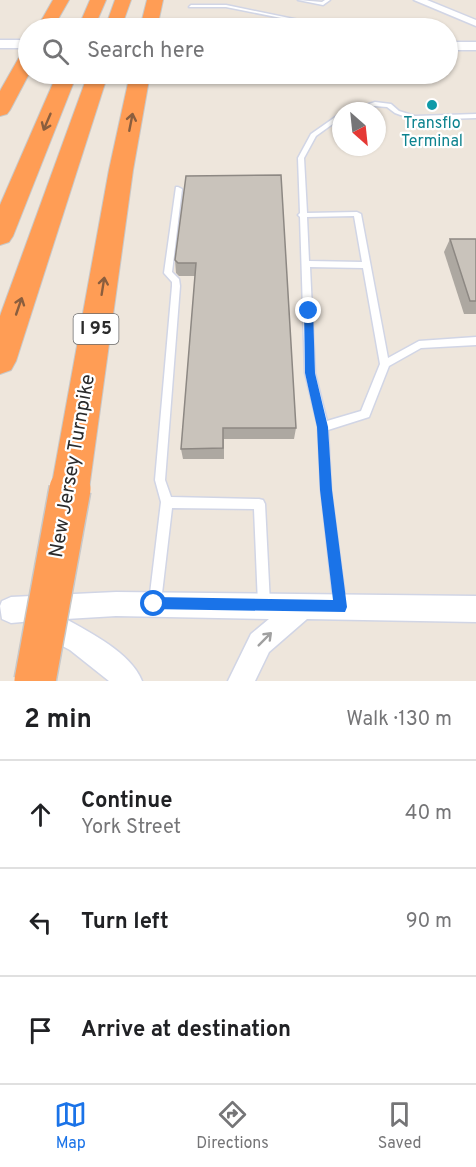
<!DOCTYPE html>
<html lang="en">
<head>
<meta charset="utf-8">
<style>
  body { margin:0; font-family:Overpass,sans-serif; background:#f2f2f2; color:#202124 }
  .compass { position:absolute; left:332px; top:102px; width:54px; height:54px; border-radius:50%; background:#fff; box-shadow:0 2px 4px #0004; rotate:153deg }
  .stop { position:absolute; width:18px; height:18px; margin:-14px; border:4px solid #1a73e8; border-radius:50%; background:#fff }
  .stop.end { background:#1a73e8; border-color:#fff; box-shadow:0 2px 6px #0008 }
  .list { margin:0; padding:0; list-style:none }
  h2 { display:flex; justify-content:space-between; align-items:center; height:78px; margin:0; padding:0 24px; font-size:26px }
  h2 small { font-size:20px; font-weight:400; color:#757577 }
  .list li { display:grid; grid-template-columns:39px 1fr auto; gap:18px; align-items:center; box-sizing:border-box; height:108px; padding:0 24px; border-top:2px solid #e0e0e0 }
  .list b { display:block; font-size:22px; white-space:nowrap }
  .list p { margin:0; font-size:20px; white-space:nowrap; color:#757577 }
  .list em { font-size:20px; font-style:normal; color:#757577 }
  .icon { flex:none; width:33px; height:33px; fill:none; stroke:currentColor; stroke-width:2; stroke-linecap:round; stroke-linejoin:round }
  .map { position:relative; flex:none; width:476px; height:681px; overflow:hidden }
  .search { position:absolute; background:#fff; box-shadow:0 2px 4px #0004; left:18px; right:18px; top:18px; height:66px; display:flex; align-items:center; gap:15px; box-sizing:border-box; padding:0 21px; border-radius:33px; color:#757577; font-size:22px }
  .sheet { height:402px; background:#fff }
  nav { display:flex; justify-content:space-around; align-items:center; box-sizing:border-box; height:84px; border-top:2px solid #e0e0e0; background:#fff; font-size:16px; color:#757577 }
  nav a { display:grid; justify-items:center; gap:3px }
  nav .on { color:#1a73e8 }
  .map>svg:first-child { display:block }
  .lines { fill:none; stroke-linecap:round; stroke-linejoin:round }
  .lane-casing { stroke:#d1d5e5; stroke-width:3 }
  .street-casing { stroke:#d1d5e5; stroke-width:3 }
  .secondary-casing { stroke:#d1d5e5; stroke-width:3 }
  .highway-casing { stroke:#c8c8c8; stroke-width:2 }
  .lane { fill:#fff; fill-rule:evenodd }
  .street { fill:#fff; fill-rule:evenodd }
  .secondary { fill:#fff; fill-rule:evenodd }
  .highway { fill:#ff9d55; fill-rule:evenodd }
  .highway-bridge-casing { stroke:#c8c8c8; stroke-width:44; stroke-linecap:butt }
  .highway-bridge { stroke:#ff9d55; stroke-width:41 }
  .wall { fill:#ada8a1 }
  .building { fill:#c9c3bb; stroke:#8d8883; stroke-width:1.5 }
  .oneway { stroke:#8a5e3e }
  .oneway2 { stroke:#a0a0a0 }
  .route { fill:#1a73e8 }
  .culture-dot { fill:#0f9aa8; stroke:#fff; stroke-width:2 }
  .labels { text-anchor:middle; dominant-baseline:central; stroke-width:4.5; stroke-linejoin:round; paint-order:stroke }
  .far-culture-label { font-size:16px; fill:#0d838f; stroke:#fff }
  .shield { fill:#fff; stroke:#6b6b6b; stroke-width:1.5 }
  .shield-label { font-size:18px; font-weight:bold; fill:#2b2b2b }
  .street-label { font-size:20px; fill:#2b2b2b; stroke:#fff }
</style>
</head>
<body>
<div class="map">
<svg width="476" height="681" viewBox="0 0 476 681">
  <rect width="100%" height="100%" fill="#eee6dc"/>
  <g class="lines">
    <defs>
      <g id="lane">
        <path d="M298,0l24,2 3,-2h5l-7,5z"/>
        <path d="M191,5h35l112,23h-7l-105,-21h-37z"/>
        <path d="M375,102l16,2 8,7 16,5 61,-2v4l-62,2 -19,-7 -8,-6 -12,-1 -18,5h-9z"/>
        <path d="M341,113v5l-25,18 -12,22 3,55 50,-1 4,2 27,144 31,-17 57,-4v8l-55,3 -32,18 -20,51 -41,13 3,60 15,115 -2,4 -4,2 -4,-2 -2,-4 -13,-115 -3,-63 -13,-54 -5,-156 -2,-2 2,-2 -2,-55 13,-24zM354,216l8,46 -53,-1 -2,-44zM310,267l53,1 17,96 -19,47 -34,10 -12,-48z"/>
        <path d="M176,187h2l4,2 -10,83 7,7 1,7 -15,194 6,17 88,2 4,1 2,4 5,100 -2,4 -4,2 -4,-2 -2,-4 -4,-95 -82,-1 -11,94 -2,4 -4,2 -4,-2 -2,-4 12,-100 -6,-22 17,-194v-4l-8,-9z"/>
      </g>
      <g id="street">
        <path d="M414,0h13l49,20v6z"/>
        <path d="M116,592l360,4v26l-169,-3 -38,33 -14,29h-27l23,-47 18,-15 -153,-3 -50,3c25,14 65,34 76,62h-33l-39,-31 -34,-18 -3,-11 -22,2 -9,-4 -2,-13 2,-5 9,-4z"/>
      </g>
      <g id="secondary">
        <rect x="0" y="40" width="28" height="8"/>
        <rect x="448" y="42" width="28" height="8"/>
      </g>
      <g id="highway">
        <path d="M53,0h16l-16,28h-16z"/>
        <path d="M90,0h16l-12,28h-16z"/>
        <path d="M115,0h16l-10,28h-16z"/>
        <path d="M147,0h16l-6,28h-17z"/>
        <path d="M28,52l1,22 -19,36 -3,4 -7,2v-25l21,-37z"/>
        <path d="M57,74h20l-64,162 -4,6 -9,3v-40z"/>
        <path d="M88,74h20l-92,287 -5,9 -11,4v-58z"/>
        <path d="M130,74h20l-17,96 -44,319 -5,13 -14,5 -14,-5 -5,-13 58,-319z"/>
      </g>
    </defs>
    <use href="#lane" class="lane-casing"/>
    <use href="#street" class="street-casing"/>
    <use href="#secondary" class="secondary-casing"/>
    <use href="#highway" class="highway-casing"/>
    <use href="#lane" class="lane"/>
    <use href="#street" class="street"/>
    <use href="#secondary" class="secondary"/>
    <use href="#highway" class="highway"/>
    <defs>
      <path id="highway-bridge" d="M35,681l35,-192"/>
    </defs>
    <use href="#highway-bridge" class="highway-bridge-casing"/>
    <use href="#highway-bridge" class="highway-bridge"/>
  </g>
  <g class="wall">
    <path d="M186,176l110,252 -2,11h-70v20h-41l-2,-10 14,-173h-16l-3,-3 -1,-13z"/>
    <path d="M450,239h26v75h-12l-20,-62z"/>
  </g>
  <g class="building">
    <path d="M281,175l15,253h-73v20l-42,1 15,-186h-18l-3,-3 11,-84z"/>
    <path d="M450,239h26v62h-6z"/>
  </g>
  <defs><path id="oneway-shaft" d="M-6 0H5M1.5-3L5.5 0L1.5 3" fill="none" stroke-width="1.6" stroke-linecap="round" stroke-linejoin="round" transform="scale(1.5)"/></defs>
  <g class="oneway">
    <use href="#oneway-shaft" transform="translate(47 122) rotate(113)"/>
    <use href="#oneway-shaft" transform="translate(131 122) rotate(-79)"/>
    <use href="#oneway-shaft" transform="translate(103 286) rotate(-81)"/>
    <use href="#oneway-shaft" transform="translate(19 306) rotate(-71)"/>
  </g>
  <use class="oneway2" href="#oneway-shaft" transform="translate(265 639) rotate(-45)"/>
  <path class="route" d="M309,308l4,3 2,62 13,54 4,63 15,117 -2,5 -195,-3v-10l4,-2 179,3 -13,-110 -3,-63 -12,-54 -1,-62z"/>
  <circle class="culture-dot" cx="432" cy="105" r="6"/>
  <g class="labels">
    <g class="far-culture-label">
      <text x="432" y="124">Transflo<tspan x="432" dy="18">Terminal</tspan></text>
    </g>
    <rect class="shield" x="73.5" y="314" width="45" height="30" rx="4.5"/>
    <g class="shield-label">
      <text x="96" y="329">I 95</text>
    </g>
    <g class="street-label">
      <text transform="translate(73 466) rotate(-80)">New Jersey Turnpike</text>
    </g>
  </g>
</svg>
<svg class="compass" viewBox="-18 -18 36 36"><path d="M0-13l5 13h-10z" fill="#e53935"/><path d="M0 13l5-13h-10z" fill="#757577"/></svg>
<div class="stop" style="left:154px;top:604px"></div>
<div class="stop end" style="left:309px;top:311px"></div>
<div class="search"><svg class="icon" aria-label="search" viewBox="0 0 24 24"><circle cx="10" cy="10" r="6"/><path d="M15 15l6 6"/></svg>Search here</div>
</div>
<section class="sheet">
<h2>2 min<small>Walk · 130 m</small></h2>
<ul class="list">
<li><svg class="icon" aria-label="ahead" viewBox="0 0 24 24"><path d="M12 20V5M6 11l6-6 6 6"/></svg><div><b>Continue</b><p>York Street</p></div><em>40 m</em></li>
<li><svg class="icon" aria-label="left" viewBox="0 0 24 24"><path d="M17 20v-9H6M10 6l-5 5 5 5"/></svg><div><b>Turn left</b></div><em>90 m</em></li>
<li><svg class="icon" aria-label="arrive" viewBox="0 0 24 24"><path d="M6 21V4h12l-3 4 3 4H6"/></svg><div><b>Arrive at destination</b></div></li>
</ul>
</section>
<nav>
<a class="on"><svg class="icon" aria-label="map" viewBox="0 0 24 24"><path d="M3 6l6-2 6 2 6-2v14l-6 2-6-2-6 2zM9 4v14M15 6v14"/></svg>Map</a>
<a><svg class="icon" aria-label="directions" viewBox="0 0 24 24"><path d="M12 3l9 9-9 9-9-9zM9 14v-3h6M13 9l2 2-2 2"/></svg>Directions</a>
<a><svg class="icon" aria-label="saved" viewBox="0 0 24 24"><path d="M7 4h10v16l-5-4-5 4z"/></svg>Saved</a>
</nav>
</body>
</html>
